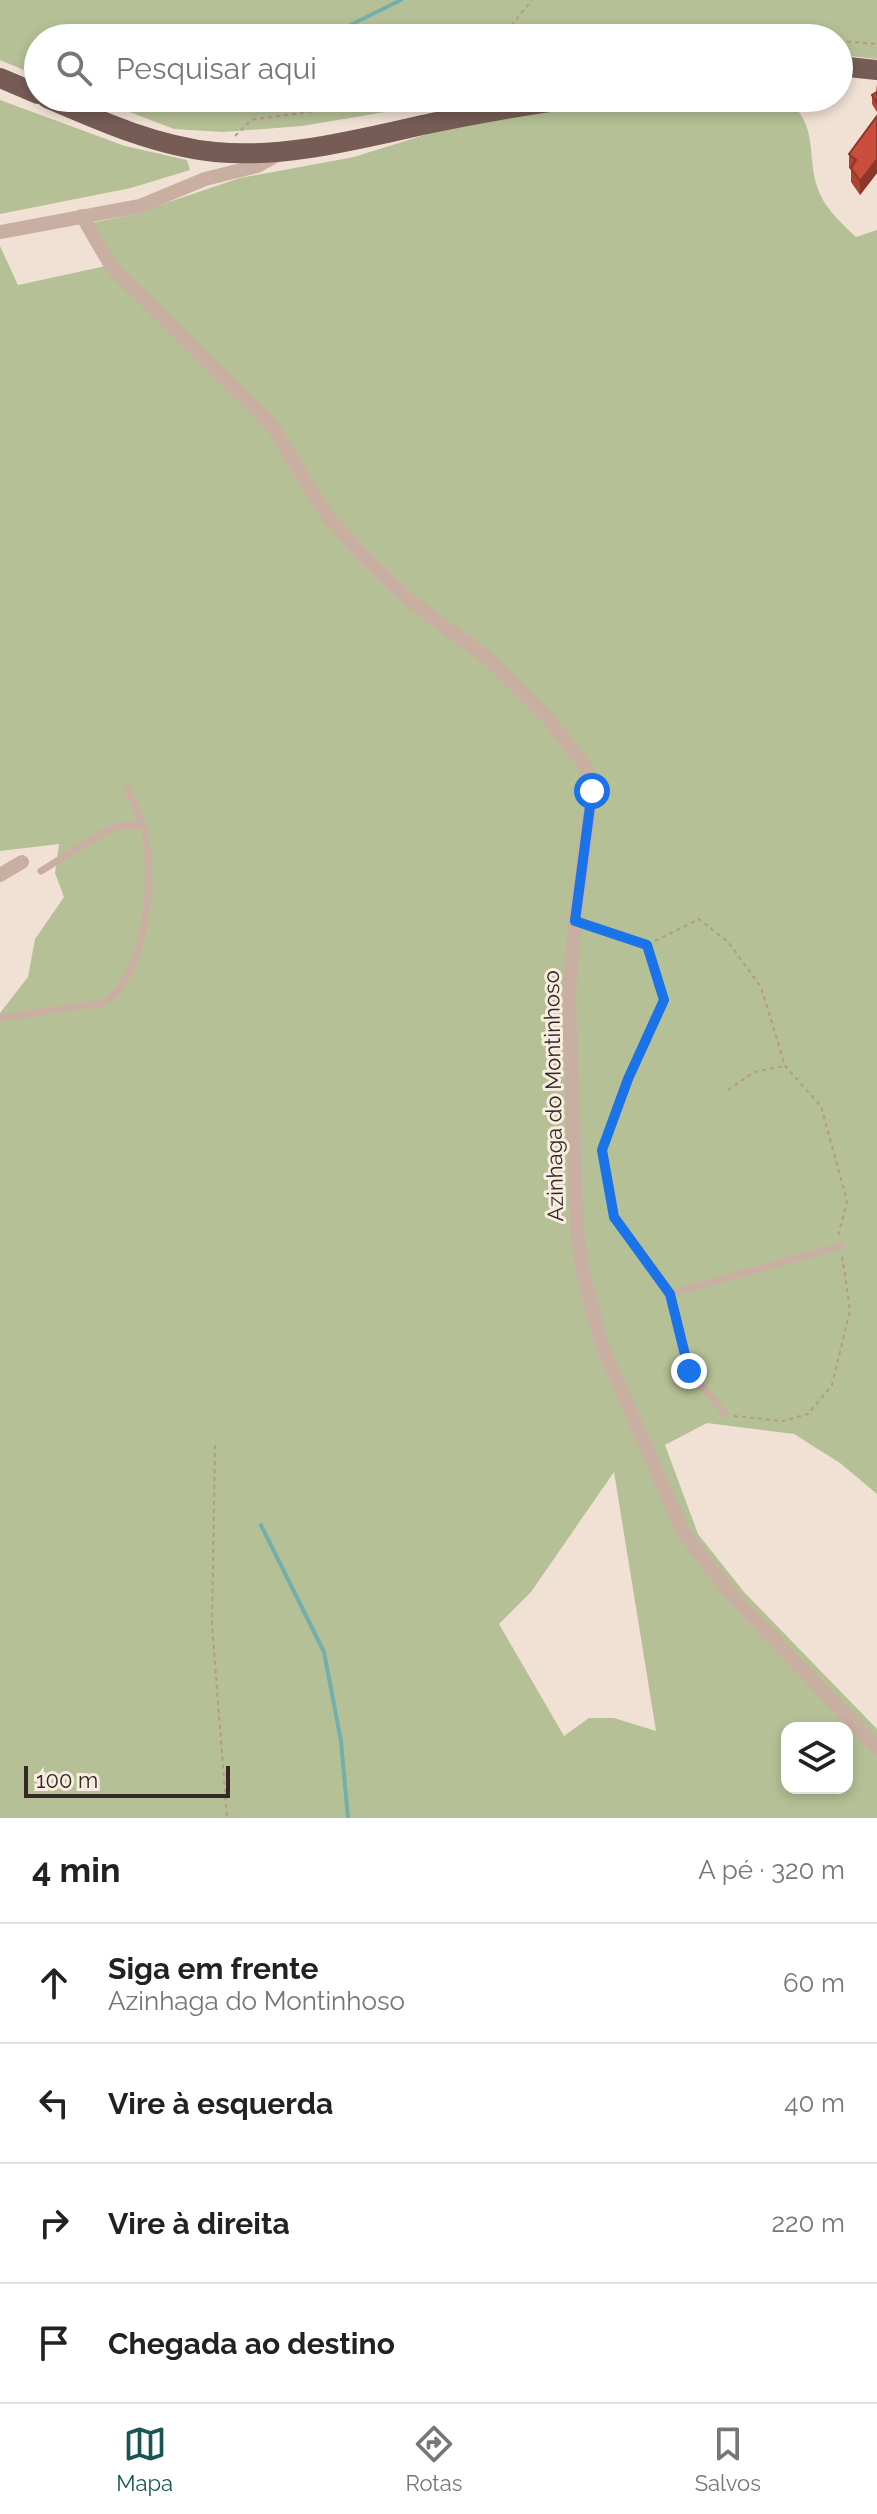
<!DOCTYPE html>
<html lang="pt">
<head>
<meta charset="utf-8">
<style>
  body { margin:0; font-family:Raleway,sans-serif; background:#f6f6f6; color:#222 }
  .controls { position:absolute; right:24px; bottom:24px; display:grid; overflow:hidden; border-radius:16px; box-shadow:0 4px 12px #0003 }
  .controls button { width:72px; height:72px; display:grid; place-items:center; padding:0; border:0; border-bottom:2px solid #e0e0e0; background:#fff; color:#222; font:40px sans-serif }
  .scale { position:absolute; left:24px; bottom:20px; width:206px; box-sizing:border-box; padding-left:8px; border:4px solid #332824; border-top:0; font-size:22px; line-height:28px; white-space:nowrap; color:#332824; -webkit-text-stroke:6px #f9ece1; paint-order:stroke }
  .stop { position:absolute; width:24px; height:24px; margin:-18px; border:6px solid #1a73e8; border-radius:50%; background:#fff }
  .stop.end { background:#1a73e8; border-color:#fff; box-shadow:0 2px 8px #0008 }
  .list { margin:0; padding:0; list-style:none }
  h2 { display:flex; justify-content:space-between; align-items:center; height:104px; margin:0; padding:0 32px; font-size:34px }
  h2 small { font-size:26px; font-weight:400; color:#767676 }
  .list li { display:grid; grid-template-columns:52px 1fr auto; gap:24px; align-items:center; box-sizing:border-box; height:120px; padding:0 32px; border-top:2px solid #e0e0e0 }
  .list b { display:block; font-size:30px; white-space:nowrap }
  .list p { margin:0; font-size:26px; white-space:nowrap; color:#767676 }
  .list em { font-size:26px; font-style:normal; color:#767676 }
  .icon { flex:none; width:44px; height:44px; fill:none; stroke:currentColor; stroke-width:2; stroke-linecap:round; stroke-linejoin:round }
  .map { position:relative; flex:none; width:877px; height:1818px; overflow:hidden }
  .search { position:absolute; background:#fff; box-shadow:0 4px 12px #0003; left:24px; right:24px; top:24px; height:88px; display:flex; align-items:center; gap:20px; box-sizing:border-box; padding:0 28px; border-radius:44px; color:#767676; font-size:30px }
  .sheet { height:584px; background:#fff }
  nav { display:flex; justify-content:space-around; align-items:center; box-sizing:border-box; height:112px; border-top:2px solid #e0e0e0; background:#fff; font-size:22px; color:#767676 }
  nav a { display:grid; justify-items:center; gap:4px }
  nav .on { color:#195553 }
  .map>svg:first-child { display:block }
  .green { fill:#b6c096; fill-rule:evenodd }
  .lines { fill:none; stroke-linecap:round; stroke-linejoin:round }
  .stream { stroke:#74afab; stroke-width:4 }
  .path { stroke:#b5998c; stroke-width:2; stroke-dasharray:4 4; stroke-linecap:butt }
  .service { stroke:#c9afa2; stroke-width:7 }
  .minor { stroke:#c9afa2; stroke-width:14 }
  .primary { stroke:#765c55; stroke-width:20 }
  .wall { fill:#ae4333 }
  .shaded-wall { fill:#8d3729 }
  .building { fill:#ca4e3b; stroke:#8d3729; stroke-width:2 }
  .route { stroke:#1a73e8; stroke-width:10 }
  .labels { text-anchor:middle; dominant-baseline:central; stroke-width:6; stroke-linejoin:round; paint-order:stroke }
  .street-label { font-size:22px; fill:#332824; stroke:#f9ece1 }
</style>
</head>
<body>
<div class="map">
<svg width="877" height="1818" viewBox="0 0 877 1818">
  <rect width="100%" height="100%" fill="#f1e1d5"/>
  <g class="green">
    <path d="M0,0h877v59l-38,-4v-17h-801v38l-38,-16z"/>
    <path d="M93,98h376l-167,28 -79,6 -49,-3z"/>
    <path d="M650,98h134c38,27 20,59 36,96 7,16 23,31 36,43l21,-7v1264l-37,-31 -46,-29 -87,-11 -42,22 33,89 46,58 133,137v89h-877v-805l28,-36 7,-38 29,-42 -9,-24 4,-29 -59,7v-605l18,39 97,-21 -24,-41 39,-8 110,-37 114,-21 115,-36zM614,1472l42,259 -42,-13h-25l-25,18 -65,-112 32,-32zM787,1728h60v60h-60z"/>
    <path d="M0,100l125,46 62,14 3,10 -59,18 -131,26z"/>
  </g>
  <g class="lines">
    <g class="stream">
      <path d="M324,38l77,-38"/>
      <path d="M261,1525l63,127 17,89 7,77"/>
    </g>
    <g class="path">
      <path d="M501,38l31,-38"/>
      <path d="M839,41l38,3"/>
      <path d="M235,136l16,-16 154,-22"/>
      <path d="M655,941l44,-22 30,24 32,44 24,79 36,40 26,95 -9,36"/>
      <path d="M728,1090l26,-18 30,-6"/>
      <path d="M734,1416l49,5 25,-7 24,-29 18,-75 -8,-55"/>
      <path d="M215,1445l-3,180 15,193"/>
    </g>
    <g class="service">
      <path d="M41,871l65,-40 11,-5 26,-1"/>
      <path d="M575,921l72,24 17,55 -36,79 -26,71 12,67 56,77 19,77 36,43"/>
      <path d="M0,1018l103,-15c44,-27 51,-122 42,-169 -3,-16 -11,-31 -18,-46"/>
      <path d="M670,1294l170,-48"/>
    </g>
    <g class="minor">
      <path d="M82,216l31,53 158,155 55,90 32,37 52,50 76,56 59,58 40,51 7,25 -17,130 -6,74 8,235 5,38 19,75 82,189 46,60 148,156"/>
      <path d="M0,232l140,-26 65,-27 52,-13 22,-12"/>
      <path d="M0,875l22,-13"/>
    </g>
    <g class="primary">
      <path d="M839,66l38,4"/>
      <path d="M0,78l38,16"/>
      <path d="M47,98c53,23 109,48 168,54 71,7 147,-14 217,-29 47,-10 95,-18 144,-25"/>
    </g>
  </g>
  <g class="wall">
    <path d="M877,84v28l-5,-8v-9l4,-3z"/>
    <path d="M877,116v57l-17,22 -9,-13v-12l-2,-2v-14z"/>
  </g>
  <path class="shaded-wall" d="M877,159v14l-17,22v-14z"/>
  <g class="building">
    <path d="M877,92v11l-5,-8z"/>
    <path d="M877,116v43l-17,22 -9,-13 5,-8 -7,-6z"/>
  </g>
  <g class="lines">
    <path class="route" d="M592,791l-17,130 72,24 17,55 -36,79 -26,71 12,67 56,77 19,77"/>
  </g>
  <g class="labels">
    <g class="street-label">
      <text transform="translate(553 1096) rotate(-91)">Azinhaga do Montinhoso</text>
    </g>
  </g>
</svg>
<div class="controls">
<button><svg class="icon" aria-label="layers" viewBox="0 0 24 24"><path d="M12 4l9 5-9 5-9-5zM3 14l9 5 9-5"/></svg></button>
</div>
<div class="scale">100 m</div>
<div class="stop" style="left:592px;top:791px"></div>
<div class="stop end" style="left:689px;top:1371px"></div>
<div class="search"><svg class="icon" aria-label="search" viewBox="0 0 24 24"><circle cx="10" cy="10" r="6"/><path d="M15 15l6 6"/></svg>Pesquisar aqui</div>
</div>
<section class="sheet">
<h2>4 min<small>A pé · 320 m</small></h2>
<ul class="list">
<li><svg class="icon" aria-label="ahead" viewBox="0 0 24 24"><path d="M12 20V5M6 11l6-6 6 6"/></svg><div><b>Siga em frente</b><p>Azinhaga do Montinhoso</p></div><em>60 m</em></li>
<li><svg class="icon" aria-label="left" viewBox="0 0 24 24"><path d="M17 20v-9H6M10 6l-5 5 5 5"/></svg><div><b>Vire à esquerda</b></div><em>40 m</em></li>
<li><svg class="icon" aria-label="right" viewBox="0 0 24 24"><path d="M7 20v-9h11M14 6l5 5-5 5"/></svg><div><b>Vire à direita</b></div><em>220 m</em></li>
<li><svg class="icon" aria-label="arrive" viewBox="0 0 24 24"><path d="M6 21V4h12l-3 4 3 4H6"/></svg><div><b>Chegada ao destino</b></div></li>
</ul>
</section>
<nav>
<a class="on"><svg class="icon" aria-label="map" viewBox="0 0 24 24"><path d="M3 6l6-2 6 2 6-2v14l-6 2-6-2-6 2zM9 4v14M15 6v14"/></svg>Mapa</a>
<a><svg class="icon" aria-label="directions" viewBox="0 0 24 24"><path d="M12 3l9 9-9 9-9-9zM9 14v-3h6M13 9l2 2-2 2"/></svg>Rotas</a>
<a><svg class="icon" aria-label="saved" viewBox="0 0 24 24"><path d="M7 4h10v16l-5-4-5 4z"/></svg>Salvos</a>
</nav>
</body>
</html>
